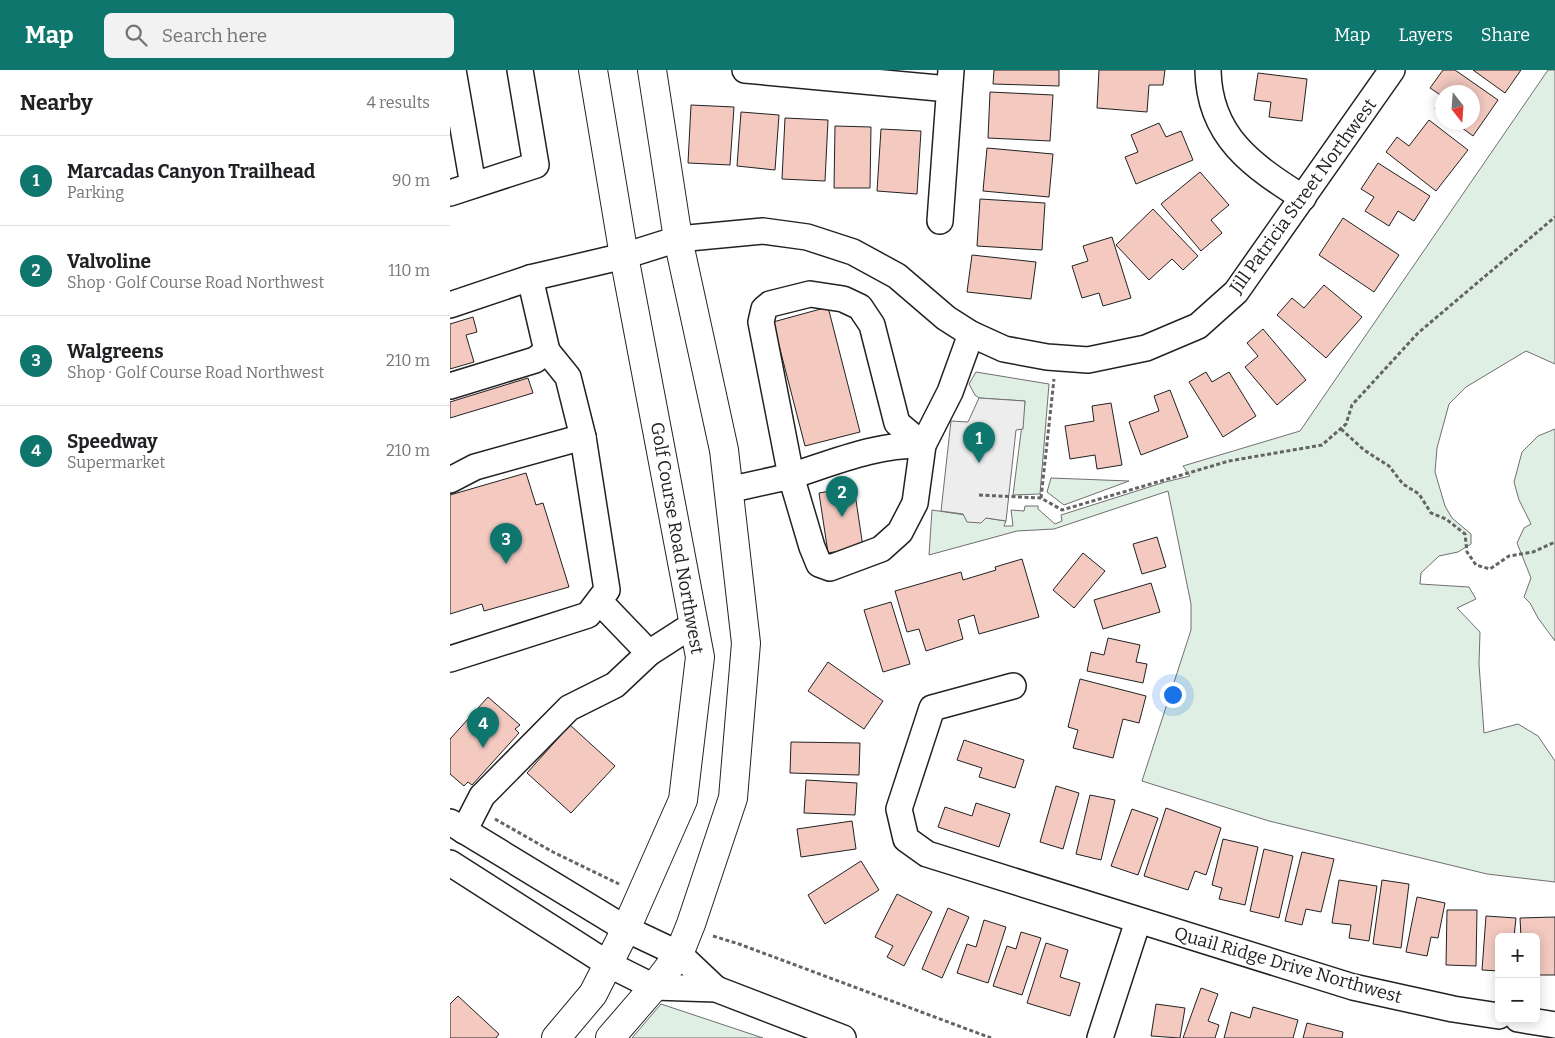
<!DOCTYPE html>
<html lang="en">
<head>
<meta charset="utf-8">
<style>
  body { margin:0; font-family:Bitter,serif; background:#f2f2f2; color:#202124 }
  .controls { position:absolute; right:15px; bottom:15px; display:grid; overflow:hidden; border-radius:8px; box-shadow:0 2px 12px #0003 }
  .controls button { width:45px; height:45px; display:grid; place-items:center; padding:0; border:0; border-bottom:1px solid #e0e0e0; background:#fff; color:#202124; font:25px sans-serif }
  .compass { position:absolute; left:985px; top:15px; width:45px; height:45px; border-radius:50%; background:#fff; box-shadow:0 2px 12px #0003; rotate:163deg }
  .you { position:absolute; left:722px; top:624px; width:18px; height:18px; margin:-12px; border:4px solid #fff; border-radius:50%; background:#1a73e8; box-shadow:0 0 0 8px #1a73e833 }
  .badge { display:grid; place-items:center; width:32px; height:32px; border-radius:50%; background:#0f766e; color:#fff; font-size:16px; font-weight:700 }
  .pin { position:absolute; translate:-50% -41px; filter:drop-shadow(0 1px 2px #0008) }
  .pin::after { content:''; position:absolute; top:26px; width:18px; height:15px; background:inherit; clip-path:polygon(0 0,100% 0,50% 100%) }
  .list { margin:0; padding:0; list-style:none }
  h2 { display:flex; justify-content:space-between; align-items:center; height:65px; margin:0; padding:0 20px; font-size:21px }
  h2 small { font-size:16px; font-weight:400; color:#757577 }
  .list li { display:grid; grid-template-columns:32px 1fr auto; gap:15px; align-items:center; box-sizing:border-box; height:90px; padding:0 20px; border-top:1px solid #e0e0e0 }
  .list b { display:block; font-size:19px; white-space:nowrap }
  .list p { margin:0; font-size:16px; white-space:nowrap; color:#757577 }
  .list em { font-size:16px; font-style:normal; color:#757577 }
  .icon { flex:none; width:28px; height:28px; fill:none; stroke:currentColor; stroke-width:2; stroke-linecap:round; stroke-linejoin:round }
  .map { position:relative; flex:none; width:1105px; height:968px; overflow:hidden }
  header { display:flex; align-items:center; gap:30px; box-sizing:border-box; height:70px; padding:0 25px; background:#0f766e; color:#fff }
  header strong { font-size:24px }
  nav { display:flex; gap:28px; margin-inline-start:auto; font-size:18px }
  .search { width:350px; height:45px; background:#f2f2f2; display:flex; align-items:center; gap:12px; box-sizing:border-box; padding:0 18px; border-radius:8px; color:#757577; font-size:19px }
  main { display:flex }
  aside { flex:1; background:#fff }
  .map>svg:first-child { display:block }
  .green { fill:#e0efe3; stroke:#6f6f6f }
  .parking { fill:#ededed; stroke:#6f6f6f }
  .building { fill:#f3c9c0; stroke:#222 }
  .lines { fill:none; stroke-linecap:round; stroke-linejoin:round }
  .minor-casing { stroke:#222; stroke-width:28 }
  .major-casing { stroke:#222; stroke-width:30 }
  .path { stroke:#646464; stroke-width:3; stroke-dasharray:4 2.5; stroke-linecap:butt }
  .minor { stroke:#fff; stroke-width:25 }
  .major { stroke:#fff; stroke-width:28 }
  .labels { text-anchor:middle; dominant-baseline:central; stroke-width:4; stroke-linejoin:round; paint-order:stroke }
  .street-label { font-size:18px; fill:#222; stroke:#fff }
</style>
</head>
<body>
<header>
<strong>Map</strong>
<div class="search"><svg class="icon" aria-label="search" viewBox="0 0 24 24"><circle cx="10" cy="10" r="6"/><path d="M15 15l6 6"/></svg>Search here</div>
<nav><a>Map</a><a>Layers</a><a>Share</a></nav>
</header>
<main>
<aside>
<h2>Nearby<small>4 results</small></h2>
<ul class="list">
<li><span class="badge">1</span><div><b>Marcadas Canyon Trailhead</b><p>Parking</p></div><em>90 m</em></li>
<li><span class="badge">2</span><div><b>Valvoline</b><p>Shop · Golf Course Road Northwest</p></div><em>110 m</em></li>
<li><span class="badge">3</span><div><b>Walgreens</b><p>Shop · Golf Course Road Northwest</p></div><em>210 m</em></li>
<li><span class="badge">4</span><div><b>Speedway</b><p>Supermarket</p></div><em>210 m</em></li>
</ul>
</aside>
<div class="map">
<svg width="1105" height="968" viewBox="0 0 1105 968">
  <rect width="100%" height="100%" fill="#fff"/>
  <g class="green">
    <path d="M1098,0h7v294l-29,-13 -60,36 -17,17 -12,44 -2,24 10,34 7,12 19,16v10l-13,8 -19,4 -18,17 -1,11 49,3 7,12 -19,9 23,24 -1,32 5,69 34,-9 20,12 17,25v121l-68,-8 -218,-53 -127,-40 49,-151v-26l-23,-113 -114,38 -37,2 -88,24 3,-45 74,11 -2,5h9l-2,-16 13,1 1,-5h13v3l17,15 7,-3 -1,-6 104,-33 25,-6 -7,-10 117,-35z"/>
    <path d="M526,302l73,12 -9,110 -27,1 12,-94 -46,-3 -4,-3 -6,-11z"/>
    <path d="M1105,359v212l-17,-23 -8,-15 -6,-6 7,-19 -14,-35 7,-15 7,-4 -12,-24 -5,-18 8,-30 16,-16z"/>
    <path d="M601,408l78,3 -65,24 -17,-13z"/>
    <path d="M211,934l102,34h-131z"/>
  </g>
  <path class="parking" d="M529,328l46,3 -2,28 -7,1 -10,91 -20,-3 -5,5 -14,-1 -4,-8 -22,-3 10,-90 17,1z"/>
  <g class="building">
    <path d="M544,0h65v16l-66,-2z"/>
    <path d="M649,0h66l-2,15h-14l-2,27 -50,-4z"/>
    <path d="M993,0h12l43,30 -25,36 -19,-14h18v-30h-30v4l-12,-8z"/>
    <path d="M1023,0h48l-16,23z"/>
    <path d="M808,3l49,6 -5,42 -33,-4 2,-15 -17,-2z"/>
    <path d="M540,22l63,3 -3,46 -62,-3z"/>
    <path d="M992,27v18l-7,-6z"/>
    <path d="M241,35l43,2 -4,58 -42,-2z"/>
    <path d="M291,42l38,3 -4,55 -38,-4z"/>
    <path d="M335,48l43,2 -3,61 -43,-2z"/>
    <path d="M979,50l39,30 -32,41 -50,-39 11,-15 12,9z"/>
    <path d="M709,53l7,14 15,-6 12,29 -57,24 -11,-27 13,-5 -7,-17z"/>
    <path d="M385,56l36,1 -1,61h-36z"/>
    <path d="M431,59l40,2 -4,63 -40,-3z"/>
    <path d="M537,78l66,6 -4,43 -66,-6z"/>
    <path d="M928,93l52,33 -16,25 -16,-10 -9,15 -24,-15 9,-14 -13,-8z"/>
    <path d="M750,102l29,33 -18,15 11,13 -21,18 -40,-47z"/>
    <path d="M530,129l65,4 -3,47 -65,-4z"/>
    <path d="M703,139l45,47 -15,14 -11,-11 -23,21 -33,-35z"/>
    <path d="M893,148l56,37 -25,37 -55,-37z"/>
    <path d="M662,167l19,61 -28,8 -4,-13 -17,5 -10,-32 16,-5 -5,-15z"/>
    <path d="M522,185l64,7 -5,37 -64,-7z"/>
    <path d="M874,215l38,32 -36,41 -49,-43 15,-17 12,10z"/>
    <path d="M378,237l32,125 -55,14 -32,-124z"/>
    <path d="M23,247l4,15 -11,3 8,27 -24,7v-45z"/>
    <path d="M813,259l43,51 -29,25 -32,-38 13,-11 -11,-13z"/>
    <path d="M756,302l6,10 17,-10 27,44 -33,21 -34,-55z"/>
    <path d="M78,308l5,15 -83,25v-16z"/>
    <path d="M720,320l18,47 -47,18 -12,-33 30,-11 -5,-15z"/>
    <path d="M661,333l11,62 -25,4 -2,-14 -25,4 -5,-33 29,-5 -2,-15z"/>
    <path d="M76,403l10,32 7,-2 26,84 -85,24 -2,-7 -32,10v-119z"/>
    <path d="M404,417l9,60 -35,6 -9,-60z"/>
    <path d="M707,467l9,30 -24,7 -9,-30z"/>
    <path d="M633,483l22,18 -31,37 -21,-18z"/>
    <path d="M572,489l17,58 -60,17 -5,-19 -16,5 5,19 -37,12 -7,-22 -12,3 -12,-41 66,-19 2,8 33,-10 -1,-3z"/>
    <path d="M701,513l9,29 -57,17 -9,-29z"/>
    <path d="M441,532l19,62 -27,8 -19,-62z"/>
    <path d="M658,568l32,7 -4,17 11,2 -4,19 -56,-12 4,-19 13,3z"/>
    <path d="M378,592l55,39 -19,28 -56,-38z"/>
    <path d="M630,609l66,17 -7,27 -16,-4 -10,39 -40,-10 5,-18 -10,-3z"/>
    <path d="M38,627l32,28 -5,4 4,4 -47,52 -4,-3 -4,4 -14,-12v-35z"/>
    <path d="M120,655l45,41 -44,47 -44,-40z"/>
    <path d="M514,670l60,20 -9,28 -36,-11 3,-9 -25,-8z"/>
    <path d="M341,672l69,1 -1,32 -69,-2z"/>
    <path d="M356,710l51,3 -2,32 -51,-2z"/>
    <path d="M606,716l23,7 -16,56 -23,-7z"/>
    <path d="M640,725l25,5 -14,60 -25,-6z"/>
    <path d="M526,733l34,11 -11,33 -61,-20 7,-20 27,9z"/>
    <path d="M716,738l55,20 -15,47 -11,-4 -7,19 -44,-14z"/>
    <path d="M682,739l26,9 -20,57 -27,-9z"/>
    <path d="M402,751l4,28 -55,8 -4,-28z"/>
    <path d="M773,769l35,8 -13,58 -26,-6 3,-11 -10,-3z"/>
    <path d="M814,779l29,7 -14,62 -29,-7z"/>
    <path d="M852,782l32,7 -13,53 -15,-3 -4,16 -17,-4z"/>
    <path d="M411,791l18,29 -54,34 -17,-29z"/>
    <path d="M889,810l38,6 -8,55 -20,-3 2,-13 -19,-2z"/>
    <path d="M932,810l27,4 -8,64 -28,-4z"/>
    <path d="M447,824l35,18 -28,54 -17,-9 6,-11 -18,-9z"/>
    <path d="M967,827l28,6 -7,35 -7,-1 -4,19 -21,-4z"/>
    <path d="M498,838l21,9 -27,61 -20,-9z"/>
    <path d="M997,840h30l-1,56 -30,-1z"/>
    <path d="M1036,846l30,2 -2,19h-15v34l-17,-1z"/>
    <path d="M1105,847v58h-19v-38h-15l-1,-19z"/>
    <path d="M534,850l22,7 -18,56 -31,-10 10,-29 9,3z"/>
    <path d="M571,862l20,6 -19,57 -29,-9 14,-40 9,3z"/>
    <path d="M596,873l22,7 -8,27 20,6 -10,33 -43,-13z"/>
    <path d="M751,918l17,6 -10,27 11,4 -4,13h-32z"/>
    <path d="M8,926l41,38 -3,4h-46v-34z"/>
    <path d="M706,934l29,4 -5,30 -29,-2z"/>
    <path d="M803,937l45,13 -5,18h-69l7,-26 19,6z"/>
    <path d="M857,953l36,9 -1,6h-39z"/>
  </g>
  <g class="lines">
    <defs>
      <g id="minor">
        <path d="M3,0l20,115"/>
        <path d="M295,0l204,19"/>
        <path d="M758,0c1,67 45,96 95,128"/>
        <path d="M0,123l86,-28 -16,-95"/>
        <path d="M490,151l11,-151"/>
        <path d="M360,224l33,5 17,8 12,18 25,98 26,22c-46,-1 -88,17 -132,31l-30,-154 3,-13 6,-5z"/>
        <path d="M0,235l80,-27 94,-22 54,-17 85,-8 44,6 46,15 44,24 49,42 25,16 33,15 43,8 41,3 58,-12 52,-22 38,-34 156,-222"/>
        <path d="M0,316l85,-26 12,-9 -17,-73"/>
        <path d="M0,410l25,-13 108,-30"/>
        <path d="M278,420l63,-14 21,71 7,17 11,4 51,-19 19,-17 15,-29 8,-58 27,-53 21,-58"/>
        <path d="M149,531l50,52"/>
        <path d="M0,589l138,-44 19,-25 -24,-153 -15,-60 -21,-26"/>
        <path d="M563,616l-81,22 -33,101 7,30 21,15 426,133 100,22 46,7"/>
        <path d="M0,752l176,107 53,25 37,35"/>
        <path d="M14,761l18,-35 87,-88 46,-23 34,-32 45,-29"/>
        <path d="M0,793l158,101 46,23 62,2 127,49"/>
        <path d="M1068,949l37,6"/>
        <path d="M650,968l38,-117"/>
      </g>
      <g id="major">
        <path d="M106,968l37,-44 33,-65 57,-129 17,-143 -76,-401 -31,-186"/>
        <path d="M160,968l44,-51 25,-33 12,-30 42,-126 13,-155 -22,-193 -46,-211 -26,-169"/>
      </g>
    </defs>
    <use href="#minor" class="minor-casing"/>
    <use href="#major" class="major-casing"/>
    <g class="path">
      <path d="M891,359l23,21 25,16 14,18 16,10 12,19 15,6 19,15 2,18 9,13 14,4 19,-13 24,-4 22,-10"/>
      <path d="M529,425l62,3 21,12 167,-49 93,-16 24,-21 6,-19 66,-72 137,-116"/>
      <path d="M591,428l13,-119"/>
      <path d="M45,749l58,33 66,32"/>
      <path d="M263,866l26,8 252,94"/>
    </g>
    <use href="#minor" class="minor"/>
    <use href="#major" class="major"/>
  </g>
  <g class="labels">
    <g class="street-label">
      <text transform="translate(853 126) rotate(-54)">Jill Patricia Street Northwest</text>
      <text transform="translate(227 468) rotate(80)">Golf Course Road Northwest</text>
      <text transform="translate(838 895) rotate(16)">Quail Ridge Drive Northwest</text>
    </g>
  </g>
</svg>
<div class="controls">
<button>+</button>
<button>−</button>
</div>
<svg class="compass" viewBox="-18 -18 36 36"><path d="M0-13l5 13h-10z" fill="#e53935"/><path d="M0 13l5-13h-10z" fill="#757577"/></svg>
<div class="you"></div>
<div class="pin badge" style="left:529px;top:393px">1</div>
<div class="pin badge" style="left:392px;top:447px">2</div>
<div class="pin badge" style="left:56px;top:494px">3</div>
<div class="pin badge" style="left:33px;top:678px">4</div>
</div>
</main>
</body>
</html>
